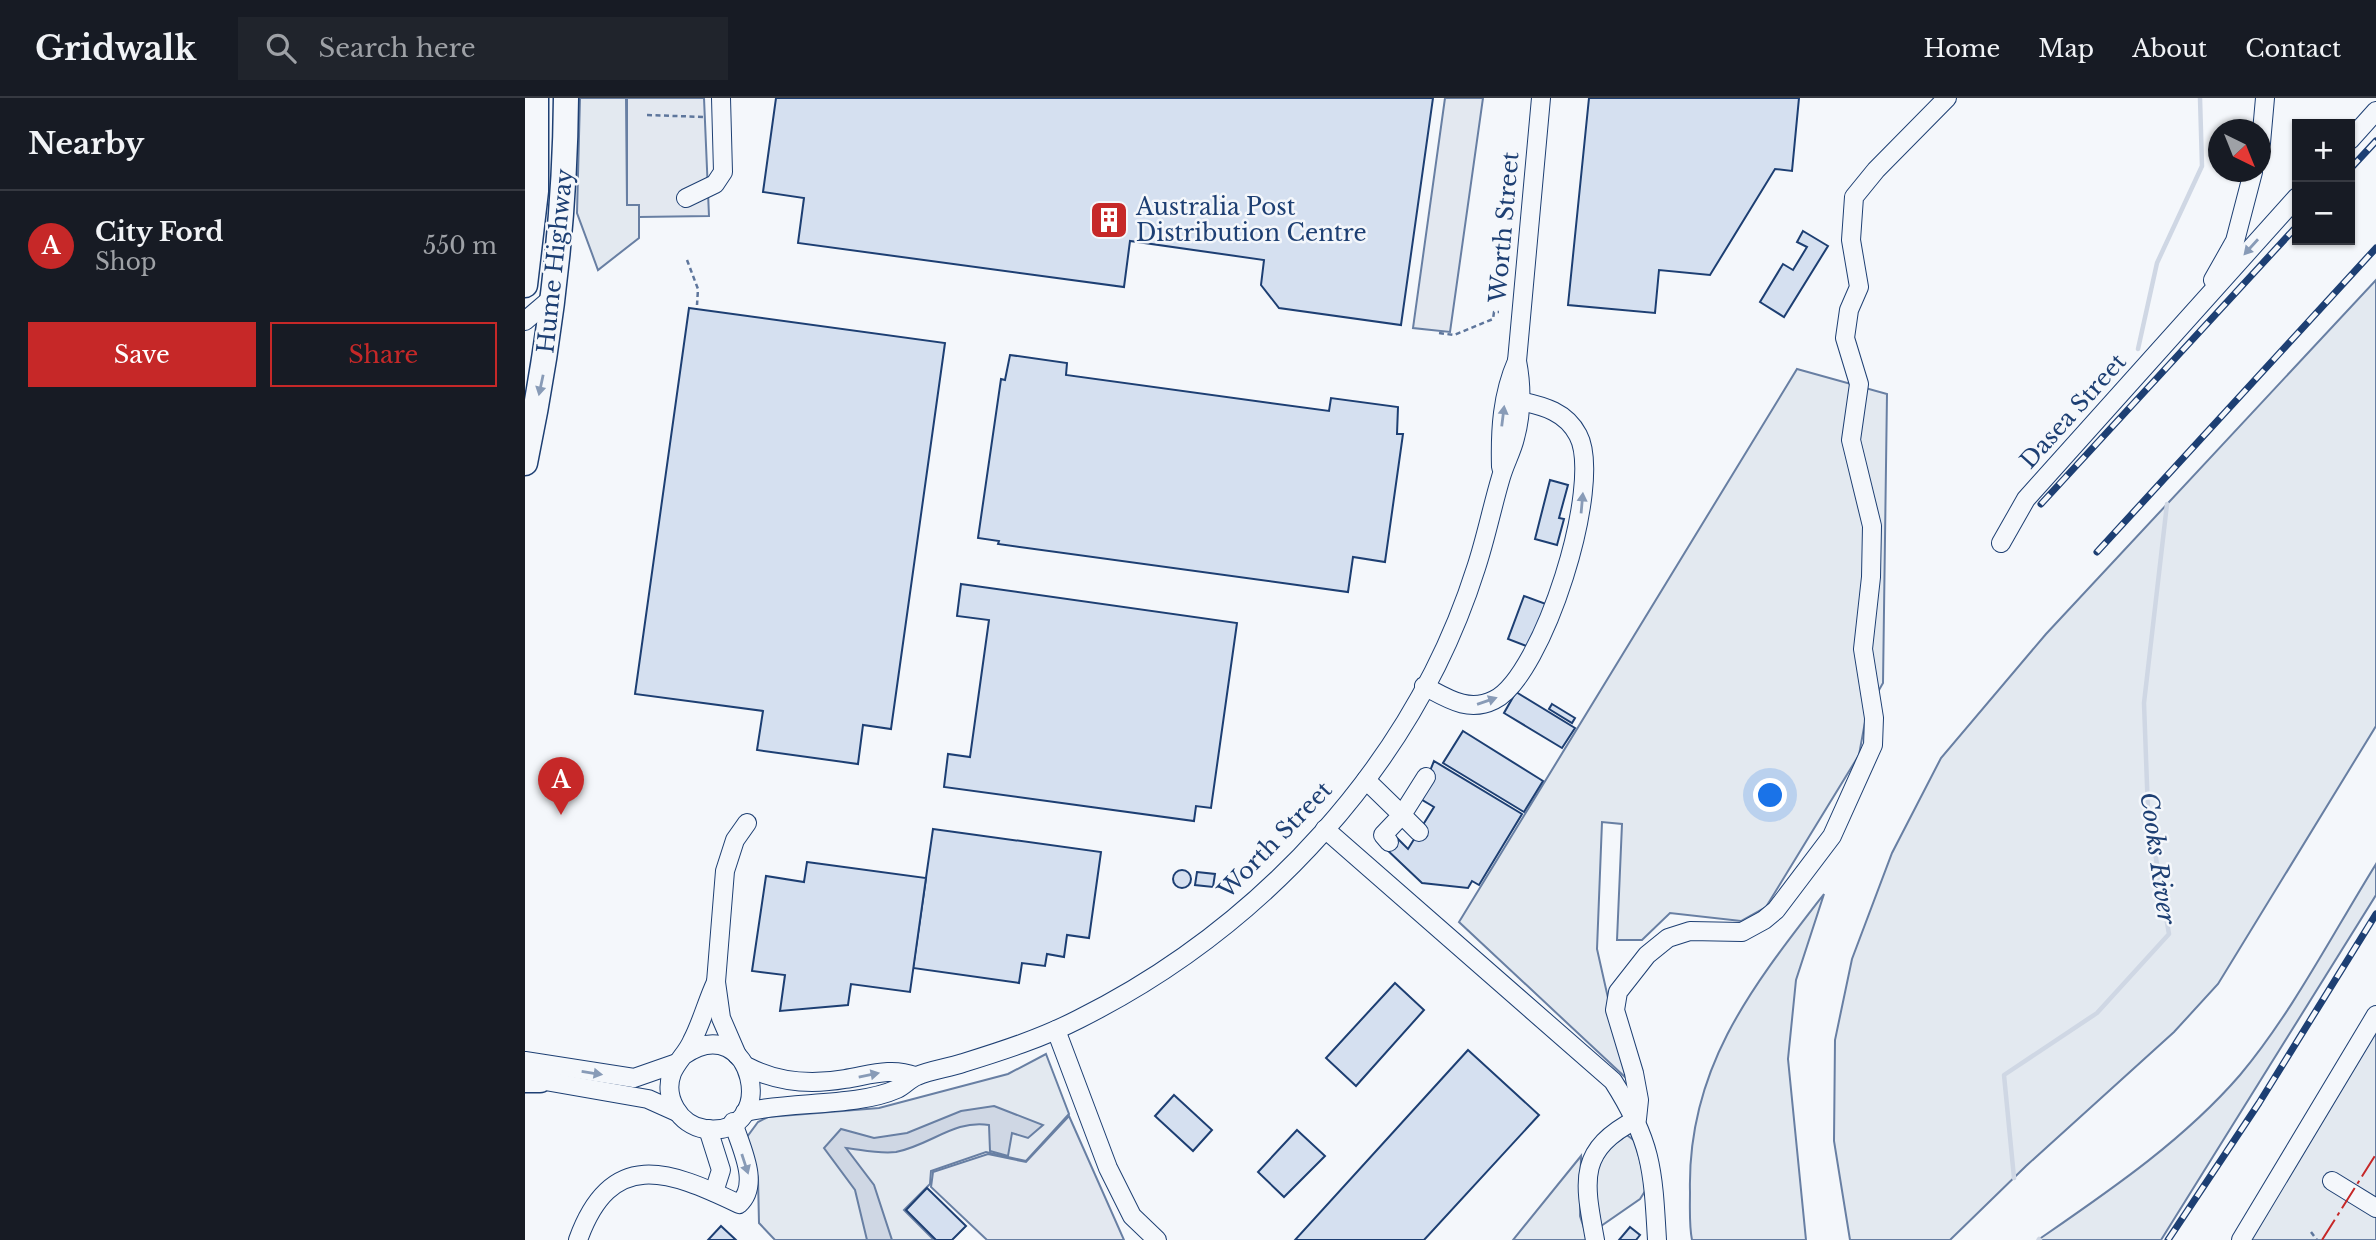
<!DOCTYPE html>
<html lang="en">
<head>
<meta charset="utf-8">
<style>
  body { margin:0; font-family:"Libre Baskerville",serif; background:#20242c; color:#f1f3f6 }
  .controls { position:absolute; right:21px; top:21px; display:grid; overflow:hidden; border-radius:0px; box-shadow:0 2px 5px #0004 }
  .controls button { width:63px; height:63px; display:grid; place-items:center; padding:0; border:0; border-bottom:2px solid #363941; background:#171b24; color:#f1f3f6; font:35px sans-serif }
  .compass { position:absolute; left:1683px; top:21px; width:63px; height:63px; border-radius:50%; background:#171b24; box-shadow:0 2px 5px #0004; rotate:137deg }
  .you { position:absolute; left:1246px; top:698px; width:24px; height:24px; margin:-18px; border:5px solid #fff; border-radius:50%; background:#1a73e8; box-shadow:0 0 0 10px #1a73e833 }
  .badge { display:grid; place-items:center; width:46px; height:46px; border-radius:50%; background:#c62828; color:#fff; font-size:23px; font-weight:700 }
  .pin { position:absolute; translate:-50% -58px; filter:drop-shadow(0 2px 4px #0008) }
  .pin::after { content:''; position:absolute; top:37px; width:24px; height:21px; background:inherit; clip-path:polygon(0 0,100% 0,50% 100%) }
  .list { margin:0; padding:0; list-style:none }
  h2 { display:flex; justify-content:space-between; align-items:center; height:91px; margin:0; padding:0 28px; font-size:30px }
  h2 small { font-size:23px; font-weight:400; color:#9ea1a6 }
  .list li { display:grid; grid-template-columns:46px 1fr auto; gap:21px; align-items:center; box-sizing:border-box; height:112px; padding:0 28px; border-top:2px solid #363941 }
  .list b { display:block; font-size:26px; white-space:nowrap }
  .list p { margin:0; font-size:23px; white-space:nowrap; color:#9ea1a6 }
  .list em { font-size:23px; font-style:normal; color:#9ea1a6 }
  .actions { display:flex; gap:14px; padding:21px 28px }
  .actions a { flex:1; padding:16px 0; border:2px solid #c62828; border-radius:0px; text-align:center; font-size:24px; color:#c62828 }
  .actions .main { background:#c62828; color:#fff }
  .icon { flex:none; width:38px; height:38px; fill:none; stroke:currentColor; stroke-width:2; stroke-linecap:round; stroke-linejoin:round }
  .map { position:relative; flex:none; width:1851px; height:1142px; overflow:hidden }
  header { display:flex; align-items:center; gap:42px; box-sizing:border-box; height:98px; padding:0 35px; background:#171b24; border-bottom:2px solid #363941 }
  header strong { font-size:33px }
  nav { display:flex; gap:38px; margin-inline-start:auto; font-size:24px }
  .search { width:490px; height:63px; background:#20242c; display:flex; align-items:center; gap:18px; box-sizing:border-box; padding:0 24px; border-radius:0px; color:#9ea1a6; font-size:26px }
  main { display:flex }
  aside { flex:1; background:#171b24 }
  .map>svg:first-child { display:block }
  .green { fill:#e3e9f0; stroke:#687fa3; stroke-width:2 }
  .parking { fill:#e3e8f0; stroke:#687fa3; stroke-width:2 }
  .water { fill:#cfd7e4; stroke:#687fa3; stroke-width:2 }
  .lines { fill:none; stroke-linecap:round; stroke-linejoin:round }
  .stream { stroke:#cfd7e4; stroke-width:4.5 }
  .building { fill:#d5e0f0; stroke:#1d3f73; stroke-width:2 }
  .minor-casing { stroke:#1d3f73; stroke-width:20 }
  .highway-casing { stroke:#1d3f73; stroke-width:27 }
  .path { stroke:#5e769c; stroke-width:2.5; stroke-dasharray:5 3.5; stroke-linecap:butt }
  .minor { stroke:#f4f7fb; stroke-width:18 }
  .highway { stroke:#f4f7fb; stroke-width:24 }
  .rail-casing { stroke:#1d3f73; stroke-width:7 }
  .rail { stroke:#f4f7fb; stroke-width:4.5; stroke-dasharray:13; stroke-linecap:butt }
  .power { stroke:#c62828; stroke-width:2; stroke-dasharray:24 5 3.5 5; stroke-linecap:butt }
  .oneway { fill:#889bb7 }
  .labels { text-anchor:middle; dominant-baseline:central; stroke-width:5; stroke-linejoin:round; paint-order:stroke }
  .poi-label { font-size:23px; fill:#1d3f73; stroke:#f4f7fb; text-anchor:start }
  .street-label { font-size:23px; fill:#1d3f73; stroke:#f4f7fb }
  .water-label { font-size:24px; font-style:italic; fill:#1d3f73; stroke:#f4f7fb }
</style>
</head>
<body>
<header>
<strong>Gridwalk</strong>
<div class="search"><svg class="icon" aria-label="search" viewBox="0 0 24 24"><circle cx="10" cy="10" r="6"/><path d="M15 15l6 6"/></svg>Search here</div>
<nav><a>Home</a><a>Map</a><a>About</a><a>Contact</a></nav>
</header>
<main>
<aside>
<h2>Nearby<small></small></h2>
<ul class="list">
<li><span class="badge">A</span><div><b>City Ford</b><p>Shop</p></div><em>550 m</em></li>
</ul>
<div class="actions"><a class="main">Save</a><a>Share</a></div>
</aside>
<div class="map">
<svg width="1851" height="1142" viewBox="0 0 1851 1142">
  <rect width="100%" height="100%" fill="#f4f7fb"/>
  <g class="green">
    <path d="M55,0h46l1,106 12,1v33l-41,32 -21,-57z"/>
    <path d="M1851,182v446l-158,258 -44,48 -148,134 -76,74h-100l-16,-99 1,-101 17,-81 40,-106 49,-95 105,-124z"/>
    <path d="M1272,271l90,25 -4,289 -16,28 -8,44 -93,152 -25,14 -71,-8 -28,27h-25l5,-116 -20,-2 -5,127 29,129 -167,-156z"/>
    <path d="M1851,766v31l-215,345h-123c71,-49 145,-99 202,-165 52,-62 93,-142 136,-211z"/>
    <path d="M1299,796l-28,86 -8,79 18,181h-114c-3,-15 -2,-33 -2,-48 -3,-124 62,-205 134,-298z"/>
    <path d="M1851,919v223h-140z"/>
    <path d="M521,956l23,60 -43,47 -40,-9 -55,19 -1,13 -26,26 30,30h-159l-16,-17 -1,-45 -11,-41 11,-15 10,-5 111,-9 129,-34z"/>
    <path d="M1099,1035l11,8 12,47 -7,11 -39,27c-8,-50 -15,-55 23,-93z"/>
    <path d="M1056,1058l-1,60 8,24h-75z"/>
  </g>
  <g class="parking">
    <path d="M102,0h77l5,118 -70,1v-12h-12z"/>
    <path d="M920,0h38l-33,234 -37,-4z"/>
    <path d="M544,1018l55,124h-137l-56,-53 2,-15 55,-18 38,8z"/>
  </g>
  <path class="water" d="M469,1008l49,19 -15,13 -16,-5 -4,23 -18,-5 -1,-26c-34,-6 -60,21 -93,27 -17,2 -33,-2 -50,-4l28,37 18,55h-25l-12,-50 -31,-42 17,-19 33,9 33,-5 54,-22z"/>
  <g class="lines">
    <g class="stream">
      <path d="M1613,251l19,-86 45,-97 -2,-68"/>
      <path d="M1489,1080l-10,-103 93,-62 72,-79 -21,-122 -4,-109 23,-199"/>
      <path d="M1514,1141l1,1"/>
    </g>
  </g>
  <g class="building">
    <path d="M251,0h657l-32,227 -122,-17 -18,-23 3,-25 -134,-19 -6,46 -326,-44 6,-45 -41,-6z"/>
    <path d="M1064,0h210l-7,73 -17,-2 -65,106 -51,-5 -4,43 -87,-8z"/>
    <path d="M1278,133l25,15 -44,71 -24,-15 23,-38 10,6 14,-23 -10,-5z"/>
    <path d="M164,210l256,35 -54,386 -28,-4 -5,39 -101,-14 6,-39 -128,-17z"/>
    <path d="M485,257l57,8 -1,12 263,36 2,-13 67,9 -1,27h6l-18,128 -32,-5 -5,35 -350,-48 1,-3 -21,-3 23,-159 4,1z"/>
    <path d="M1025,382l18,5 -9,33 5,1 -7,26 -22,-6z"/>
    <path d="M436,486l276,39 -26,185 -15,-2 -2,15 -250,-34 4,-33 22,3 19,-137 -32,-4z"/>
    <path d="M999,498l22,8 -17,43 -21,-8z"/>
    <path d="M991,594l59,36 -13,20 -58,-35z"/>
    <path d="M1027,606l23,14 -3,5 -23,-14z"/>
    <path d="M938,633l80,50 -19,31 -81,-49z"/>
    <path d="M909,663l88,53 -43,71 -7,-4 -4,7 -46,-5 -38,-36 11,-11 13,13 26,-42 -15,-9z"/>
    <path d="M408,731l168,23 -12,86 -22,-3 -3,22 -17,-3 -2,12 -23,-3 -3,20 -106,-15z"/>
    <path d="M282,764l119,16 -16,114 -59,-8 -3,21 -68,6 5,-36 -33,-4 14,-95 38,6z"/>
    <circle cx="657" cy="781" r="9"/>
    <path d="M672,774l18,2 -2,13 -18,-2z"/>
    <path d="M870,885l29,27 -68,76 -30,-28z"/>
    <path d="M943,952l71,65 -115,125h-129z"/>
    <path d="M649,997l38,35 -19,21 -38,-35z"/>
    <path d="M772,1032l28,26 -41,41 -26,-25z"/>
    <path d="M402,1090l39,38 -14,14h-16l-30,-30z"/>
    <path d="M196,1128l15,14h-28z"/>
    <path d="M1105,1129l10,8 -4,5h-17z"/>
  </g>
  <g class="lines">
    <defs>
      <g id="minor">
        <path d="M1825,42l26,-29"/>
        <path d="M1736,45l4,-45"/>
        <path d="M161,100l29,-14 8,-12 -2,-74"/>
        <path d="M1688,182l22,-39 18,-69"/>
        <path d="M0,223l28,-24"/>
        <path d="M976,369c-1,-37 1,-72 16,-106"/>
        <path d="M1476,445l25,-44 271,-302"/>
        <path d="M899,588c23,12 44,27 70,14 49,-24 110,-217 84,-265 -12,-23 -34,-29 -58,-34"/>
        <path d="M841,682l36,35 -19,20 6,7"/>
        <path d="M800,731l288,252c39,61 40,89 44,159"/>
        <path d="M894,734l-17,-17 24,-38"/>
        <path d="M531,932l52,138 24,48 25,24"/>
        <path d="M159,957c69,-48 98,84 21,74 -26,-4 -42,-32 -33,-56 5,-12 15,-20 20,-32 10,-19 15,-40 24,-59"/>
        <path d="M212,957l-16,-37 -5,-36 9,-111 10,-31 12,-17"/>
        <path d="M0,963l109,17 43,-15"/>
        <path d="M223,969c31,16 63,18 97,12 25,-4 46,-12 70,-3"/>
        <path d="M3,980l120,21 29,13"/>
        <path d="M220,1014c45,-11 112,-5 152,-23 7,-3 12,-10 20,-13 14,-6 31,-8 46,-13 39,-12 79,-25 116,-44 182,-91 335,-255 397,-451 10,-30 16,-61 25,-91 4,-14 11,-26 14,-39 7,-26 7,-51 2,-77l24,-263"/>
        <path d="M183,1031l13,41 -7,22"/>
        <path d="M1807,1083l44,27"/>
        <path d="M53,1142c33,-92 90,-70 161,-36 22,-20 1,-58 -6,-82"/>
        <path d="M1070,1142c-11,-60 -18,-90 42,-121l2,-19 -5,-27 -19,-63 3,-18 29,-37 21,-17 22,-7 52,1 22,-12 12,-10 56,-74 41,-91 1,-27 -11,-69 8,-72 1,-51 -21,-86 8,-56 -14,-46 4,-28 10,-23 -8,-47 3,-43 22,-27 71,-72"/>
        <path d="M1716,1142l135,-225"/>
      </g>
      <g id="highway">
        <path d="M0,187l11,-94v-93"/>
        <path d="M0,365c25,-120 40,-242 41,-365"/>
        <path d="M0,982h15"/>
      </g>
    </defs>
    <use href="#minor" class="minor-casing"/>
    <use href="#highway" class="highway-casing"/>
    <g class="path">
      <path d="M122,17l57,2"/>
      <path d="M162,162l11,29 -1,16"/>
      <path d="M914,235l15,2 39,-16 1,-7h5"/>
      <path d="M1786,1134l6,8"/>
    </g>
    <use href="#minor" class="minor"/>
    <use href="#highway" class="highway"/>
    <defs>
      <g id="rail">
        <path d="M1825,71l26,-28"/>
        <path d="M1516,406l256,-278"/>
        <path d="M1572,454l279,-304"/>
        <path d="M1643,1142l91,-137 117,-189"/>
      </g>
    </defs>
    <use href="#rail" class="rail-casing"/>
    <use href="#rail" class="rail"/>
    <path class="power" d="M1797,1142l54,-86"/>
  </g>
  <defs><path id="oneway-solid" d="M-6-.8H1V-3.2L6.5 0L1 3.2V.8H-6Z" transform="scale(1.75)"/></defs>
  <g class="oneway">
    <use href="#oneway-solid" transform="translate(1726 149) rotate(132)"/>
    <use href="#oneway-solid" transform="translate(16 287) rotate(102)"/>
    <use href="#oneway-solid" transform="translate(978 318) rotate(-83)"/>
    <use href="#oneway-solid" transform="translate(1057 405) rotate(-85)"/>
    <use href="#oneway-solid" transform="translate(962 603) rotate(-19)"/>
    <use href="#oneway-solid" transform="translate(67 975) rotate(9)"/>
    <use href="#oneway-solid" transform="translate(344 977) rotate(-11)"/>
    <use href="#oneway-solid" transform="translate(220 1066) rotate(72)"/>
  </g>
  <defs>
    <symbol id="building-square" viewBox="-11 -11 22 22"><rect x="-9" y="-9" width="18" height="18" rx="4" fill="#c62828" stroke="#f4f7fb"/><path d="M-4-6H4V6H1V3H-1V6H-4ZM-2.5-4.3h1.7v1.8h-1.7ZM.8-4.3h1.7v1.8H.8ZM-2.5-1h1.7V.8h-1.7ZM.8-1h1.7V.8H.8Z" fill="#fff"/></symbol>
  </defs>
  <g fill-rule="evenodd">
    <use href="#building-square" x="562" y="100" width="44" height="44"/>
  </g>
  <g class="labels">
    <g class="poi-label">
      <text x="611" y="109">Australia Post<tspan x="611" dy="26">Distribution Centre</tspan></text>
    </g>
    <g class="street-label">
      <text transform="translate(979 129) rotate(-85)">Worth Street</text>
      <text transform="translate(30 163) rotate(-84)">Hume Highway</text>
      <text transform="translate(1548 313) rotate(-48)">Dasea Street</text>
      <text transform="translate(750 742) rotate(-46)">Worth Street</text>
    </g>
    <g class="water-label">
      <text transform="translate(1633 760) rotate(82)">Cooks River</text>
    </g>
  </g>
</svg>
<div class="controls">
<button>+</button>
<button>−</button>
</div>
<svg class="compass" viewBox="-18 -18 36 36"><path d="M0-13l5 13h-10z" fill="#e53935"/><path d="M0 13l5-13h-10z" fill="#9ea1a6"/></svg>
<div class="you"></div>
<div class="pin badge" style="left:36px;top:717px">A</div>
</div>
</main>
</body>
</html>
